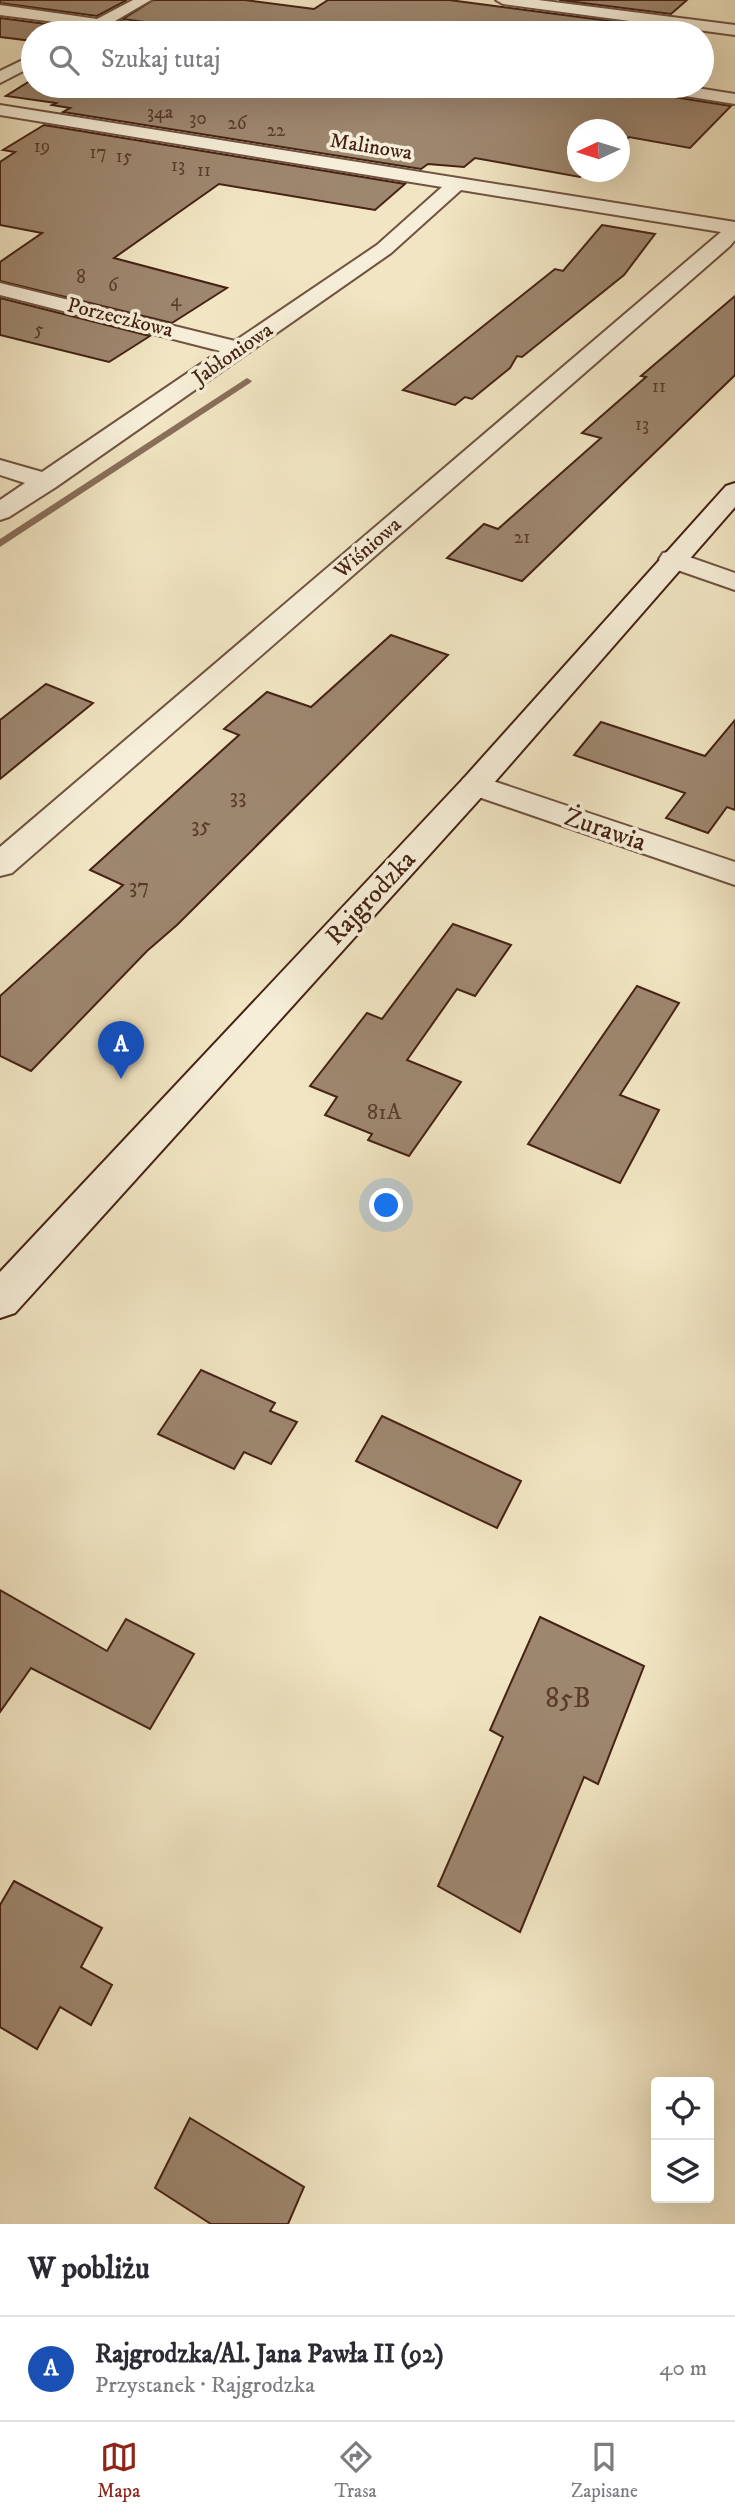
<!DOCTYPE html>
<html lang="pl">
<head>
<meta charset="utf-8">
<style>
  body { margin:0; font-family:"IM FELL DW Pica",serif; background:#f7f7f7; color:#2b2b33 }
  .controls { position:absolute; right:21px; bottom:21px; display:grid; overflow:hidden; border-radius:7px; box-shadow:0 7px 28px #0002 }
  .controls button { width:63px; height:63px; display:grid; place-items:center; padding:0; border:0; border-bottom:2px solid #e1e1e2; background:#fff; color:#2b2b33; font:35px sans-serif }
  .compass { position:absolute; left:567px; top:119px; width:63px; height:63px; border-radius:50%; background:#fff; box-shadow:0 7px 28px #0002; rotate:266deg }
  .you { position:absolute; left:387px; top:1206px; width:24px; height:24px; margin:-18px; border:5px solid #fff; border-radius:50%; background:#1a73e8; box-shadow:0 0 0 10px #1a73e833 }
  .badge { display:grid; place-items:center; width:46px; height:46px; border-radius:50%; background:#8f2418; color:#fff; font-size:23px; font-weight:700 }
  .pin { position:absolute; translate:-50% -58px; filter:drop-shadow(0 2px 4px #0008) }
  .pin::after { content:''; position:absolute; top:37px; width:24px; height:21px; background:inherit; clip-path:polygon(0 0,100% 0,50% 100%) }
  .list { margin:0; padding:0; list-style:none }
  h2 { display:flex; justify-content:space-between; align-items:center; height:91px; margin:0; padding:0 28px; font-size:30px }
  h2 small { font-size:23px; font-weight:400; color:#7c7c81 }
  .list li { display:grid; grid-template-columns:46px 1fr auto; gap:21px; align-items:center; box-sizing:border-box; height:105px; padding:0 28px; border-top:2px solid #e1e1e2 }
  .list b { display:block; font-size:26px; white-space:nowrap }
  .list p { margin:0; font-size:23px; white-space:nowrap; color:#7c7c81 }
  .list em { font-size:23px; font-style:normal; color:#7c7c81 }
  .icon { flex:none; width:38px; height:38px; fill:none; stroke:currentColor; stroke-width:2; stroke-linecap:round; stroke-linejoin:round }
  .map { position:relative; flex:none; width:735px; height:2224px; overflow:hidden }
  .search { position:absolute; background:#fff; box-shadow:0 7px 28px #0002; left:21px; right:21px; top:21px; height:77px; display:flex; align-items:center; gap:18px; box-sizing:border-box; padding:0 24px; border-radius:38px; color:#7c7c81; font-size:26px }
  .sheet { height:196px; background:#fff }
  nav { display:flex; justify-content:space-around; align-items:center; box-sizing:border-box; height:98px; border-top:2px solid #e1e1e2; background:#fff; font-size:19px; color:#7c7c81 }
  nav a { display:grid; justify-items:center; gap:4px }
  nav .on { color:#8f2418 }
  .map>svg:first-child { display:block }
  .lines { fill:none; stroke-linecap:round; stroke-linejoin:round }
  .stream { fill:#896f5a; fill-rule:evenodd }
  .building { fill:#9e876f; stroke:#452214; stroke-width:2 }
  .street-casing { stroke:#705340; stroke-width:4 }
  .secondary-casing { stroke:#452214; stroke-width:4 }
  .street { fill:#f6eed8; fill-rule:evenodd }
  .secondary { fill:#f6eed8; fill-rule:evenodd }
  .labels { text-anchor:middle; dominant-baseline:central; stroke-width:7; stroke-linejoin:round; paint-order:stroke }
  .far-number-label { font-size:19px; fill:#5b3b2b }
  .far-street-label { font-size:21px; fill:#452214; stroke:#f6eed8 }
  .number-label { font-size:23px; fill:#5b3b2b }
  .street-label { font-size:26px; fill:#452214; stroke:#f6eed8 }
  .near-number-label { font-size:28px; fill:#5b3b2b }
</style>
</head>
<body>
<div class="map">
<svg width="735" height="2224" viewBox="0 0 735 2224">
  <rect width="100%" height="100%" fill="#f1e5c3"/>
  <filter id="stains"><feTurbulence type="fractalNoise" baseFrequency=".00286" numOctaves="4"/><feColorMatrix values="0 0 0 0 .2 0 0 0 0 .09 0 0 0 0 .02 0 0 0 .5 -.17"/></filter>
  <radialGradient id="worn" r=".72"><stop offset=".6" stop-color="#630" stop-opacity="0"/><stop offset="1" stop-color="#630" stop-opacity=".3"/></radialGradient>
  <g class="lines">
    <path class="stream" d="M247,378l5,3 -2,2 -250,164v-8z"/>
  </g>
  <g class="building">
    <path d="M0,0h127l-30,16 -97,-13z"/>
    <path d="M153,0h92l69,9 14,-9h121l207,27 -7,6h-473l-10,-8 -43,-6z"/>
    <path d="M559,0h128l-16,14z"/>
    <path d="M0,18l85,11 5,4h-57v8l-33,-4z"/>
    <path d="M33,79v7h570l128,20 -41,42 -61,-11 -9,8v-15h-42v42h8l-6,5 -105,-19 -11,9 -36,-3 -7,5 -358,-57 7,-4 -18,-3 4,-2 -50,-7z"/>
    <path d="M44,125l361,59 -30,26 -156,-26 -105,74 113,30 -55,35 -172,-42v-19l42,-29 -42,-8v-63l15,-10 -12,-2z"/>
    <path d="M602,225l53,9 -31,41 -102,82 -5,-1 -7,12 -38,31 -7,-2 -10,8 -52,-15 152,-121 8,2z"/>
    <path d="M735,296v79l-213,206 -75,-23 37,-34 14,5 103,-91 -19,-5 64,-56 -5,-1z"/>
    <path d="M0,298l150,38 -41,26 -109,-27z"/>
    <path d="M391,635l57,20 -271,270 -30,26 -116,120 -31,-15v-60l123,-111 -33,-15 149,-135 -15,-6 43,-37 44,15z"/>
    <path d="M46,684l47,19 -93,76v-59z"/>
    <path d="M735,720v90l-8,-3 -19,26 -42,-15 19,-25 -111,-38 27,-33 104,34z"/>
    <path d="M453,924l58,21 -36,51 -18,-7 -50,71 54,22 -52,74 -41,-16 4,-6 -47,-19 12,-18 -27,-11 57,-73 15,6z"/>
    <path d="M637,986l42,17 -59,92 39,15 -39,73 -92,-39z"/>
    <path d="M201,1370l74,33 -5,8 27,11 -26,42 -27,-12 -10,17 -76,-35z"/>
    <path d="M382,1416l139,65 -24,47 -141,-67z"/>
    <path d="M0,1590l107,61 19,-32 68,35 -44,75 -119,-61 -31,44z"/>
    <path d="M540,1617l104,49 -46,118 -14,-7 -64,155 -82,-46 65,-149 -13,-7z"/>
    <path d="M14,1881l88,47 -21,39 31,18 -21,40 -31,-18 -23,42 -37,-22v-122z"/>
    <path d="M190,2118l114,69 -16,37h-77l-56,-36z"/>
  </g>
  <g class="lines">
    <defs>
      <g id="street">
        <path d="M133,0h18l-36,21 51,7 8,5h-40l-33,-4 -8,3 -7,-6 -86,-11v-10l97,14z"/>
        <path d="M496,0h42l197,25v10l-232,-31z"/>
        <path d="M33,55v11l-33,17v-12z"/>
        <path d="M646,86h38l51,8v10l-81,-13z"/>
        <path d="M0,105l735,117v18l-5,6 -718,627 -12,3v-29l721,-615 -260,-42 -70,63 -335,234 -47,30 -9,3v-20l25,-17 -25,-8v-15l42,12 178,-121 -220,-56v-12l235,58 142,-96 65,-58 -442,-72z"/>
        <path d="M672,551l63,22v17l-72,-25 -4,-6 4,-6z"/>
        <path d="M475,775l260,87v23l-271,-93 -5,-7 5,-7z"/>
      </g>
      <path id="secondary" d="M735,483v24l-249,285 -471,521 -15,5v-46l464,-494 262,-292z"/>
    </defs>
    <use href="#street" class="street-casing"/>
    <use href="#secondary" class="secondary-casing"/>
    <use href="#street" class="street"/>
    <use href="#secondary" class="secondary"/>
  </g>
  <g class="labels">
    <g class="far-number-label">
      <text x="160" y="112">34a</text>
      <text x="198" y="118">30</text>
      <text x="237" y="123">26</text>
      <text x="276" y="130">22</text>
      <text x="42" y="146">19</text>
      <text x="98" y="152">17</text>
      <text x="124" y="156">15</text>
      <text x="178" y="165">13</text>
      <text x="204" y="170">11</text>
      <text x="81" y="277">8</text>
      <text x="113" y="285">6</text>
      <text x="176" y="300">4</text>
      <text x="39" y="329">5</text>
      <text x="659" y="386">11</text>
      <text x="642" y="424">13</text>
      <text x="522" y="537">21</text>
    </g>
    <g class="far-street-label">
      <text transform="translate(371 147) rotate(9)">Malinowa</text>
      <text transform="translate(120 318) rotate(14)">Porzeczkowa</text>
      <text transform="translate(233 354) rotate(-35)">Jabłoniowa</text>
      <text transform="translate(368 548) rotate(-41)">Wiśniowa</text>
    </g>
    <g class="number-label">
      <text x="238" y="796">33</text>
      <text x="201" y="825">35</text>
      <text x="139" y="886">37</text>
      <text x="384" y="1112">81A</text>
    </g>
    <g class="street-label">
      <text transform="translate(605 830) rotate(19)">Żurawia</text>
      <text transform="translate(371 898) rotate(-47)">Rajgrodzka</text>
    </g>
    <g class="near-number-label">
      <text x="568" y="1698">85B</text>
    </g>
  </g>
  <rect width="100%" height="100%" filter="url(#stains)"/>
  <rect width="100%" height="100%" fill="url(#worn)"/>
</svg>
<div class="controls">
<button><svg class="icon" aria-label="locate" viewBox="0 0 24 24"><circle cx="12" cy="12" r="6"/><path d="M12 2v4M12 18v4M2 12h4M18 12h4"/></svg></button>
<button><svg class="icon" aria-label="layers" viewBox="0 0 24 24"><path d="M12 4l9 5-9 5-9-5zM3 14l9 5 9-5"/></svg></button>
</div>
<svg class="compass" viewBox="-18 -18 36 36"><path d="M0-13l5 13h-10z" fill="#e53935"/><path d="M0 13l5-13h-10z" fill="#7c7c81"/></svg>
<div class="you"></div>
<div class="pin badge" style="left:121px;top:1079px;background:#1a4fb4">A</div>
<div class="search"><svg class="icon" aria-label="search" viewBox="0 0 24 24"><circle cx="10" cy="10" r="6"/><path d="M15 15l6 6"/></svg>Szukaj tutaj</div>
</div>
<section class="sheet">
<h2>W pobliżu<small></small></h2>
<ul class="list">
<li><span class="badge" style="background:#1a4fb4">A</span><div><b>Rajgrodzka/Al. Jana Pawła II (92)</b><p>Przystanek · Rajgrodzka</p></div><em>40 m</em></li>
</ul>
</section>
<nav>
<a class="on"><svg class="icon" aria-label="map" viewBox="0 0 24 24"><path d="M3 6l6-2 6 2 6-2v14l-6 2-6-2-6 2zM9 4v14M15 6v14"/></svg>Mapa</a>
<a><svg class="icon" aria-label="directions" viewBox="0 0 24 24"><path d="M12 3l9 9-9 9-9-9zM9 14v-3h6M13 9l2 2-2 2"/></svg>Trasa</a>
<a><svg class="icon" aria-label="saved" viewBox="0 0 24 24"><path d="M7 4h10v16l-5-4-5 4z"/></svg>Zapisane</a>
</nav>
</body>
</html>
